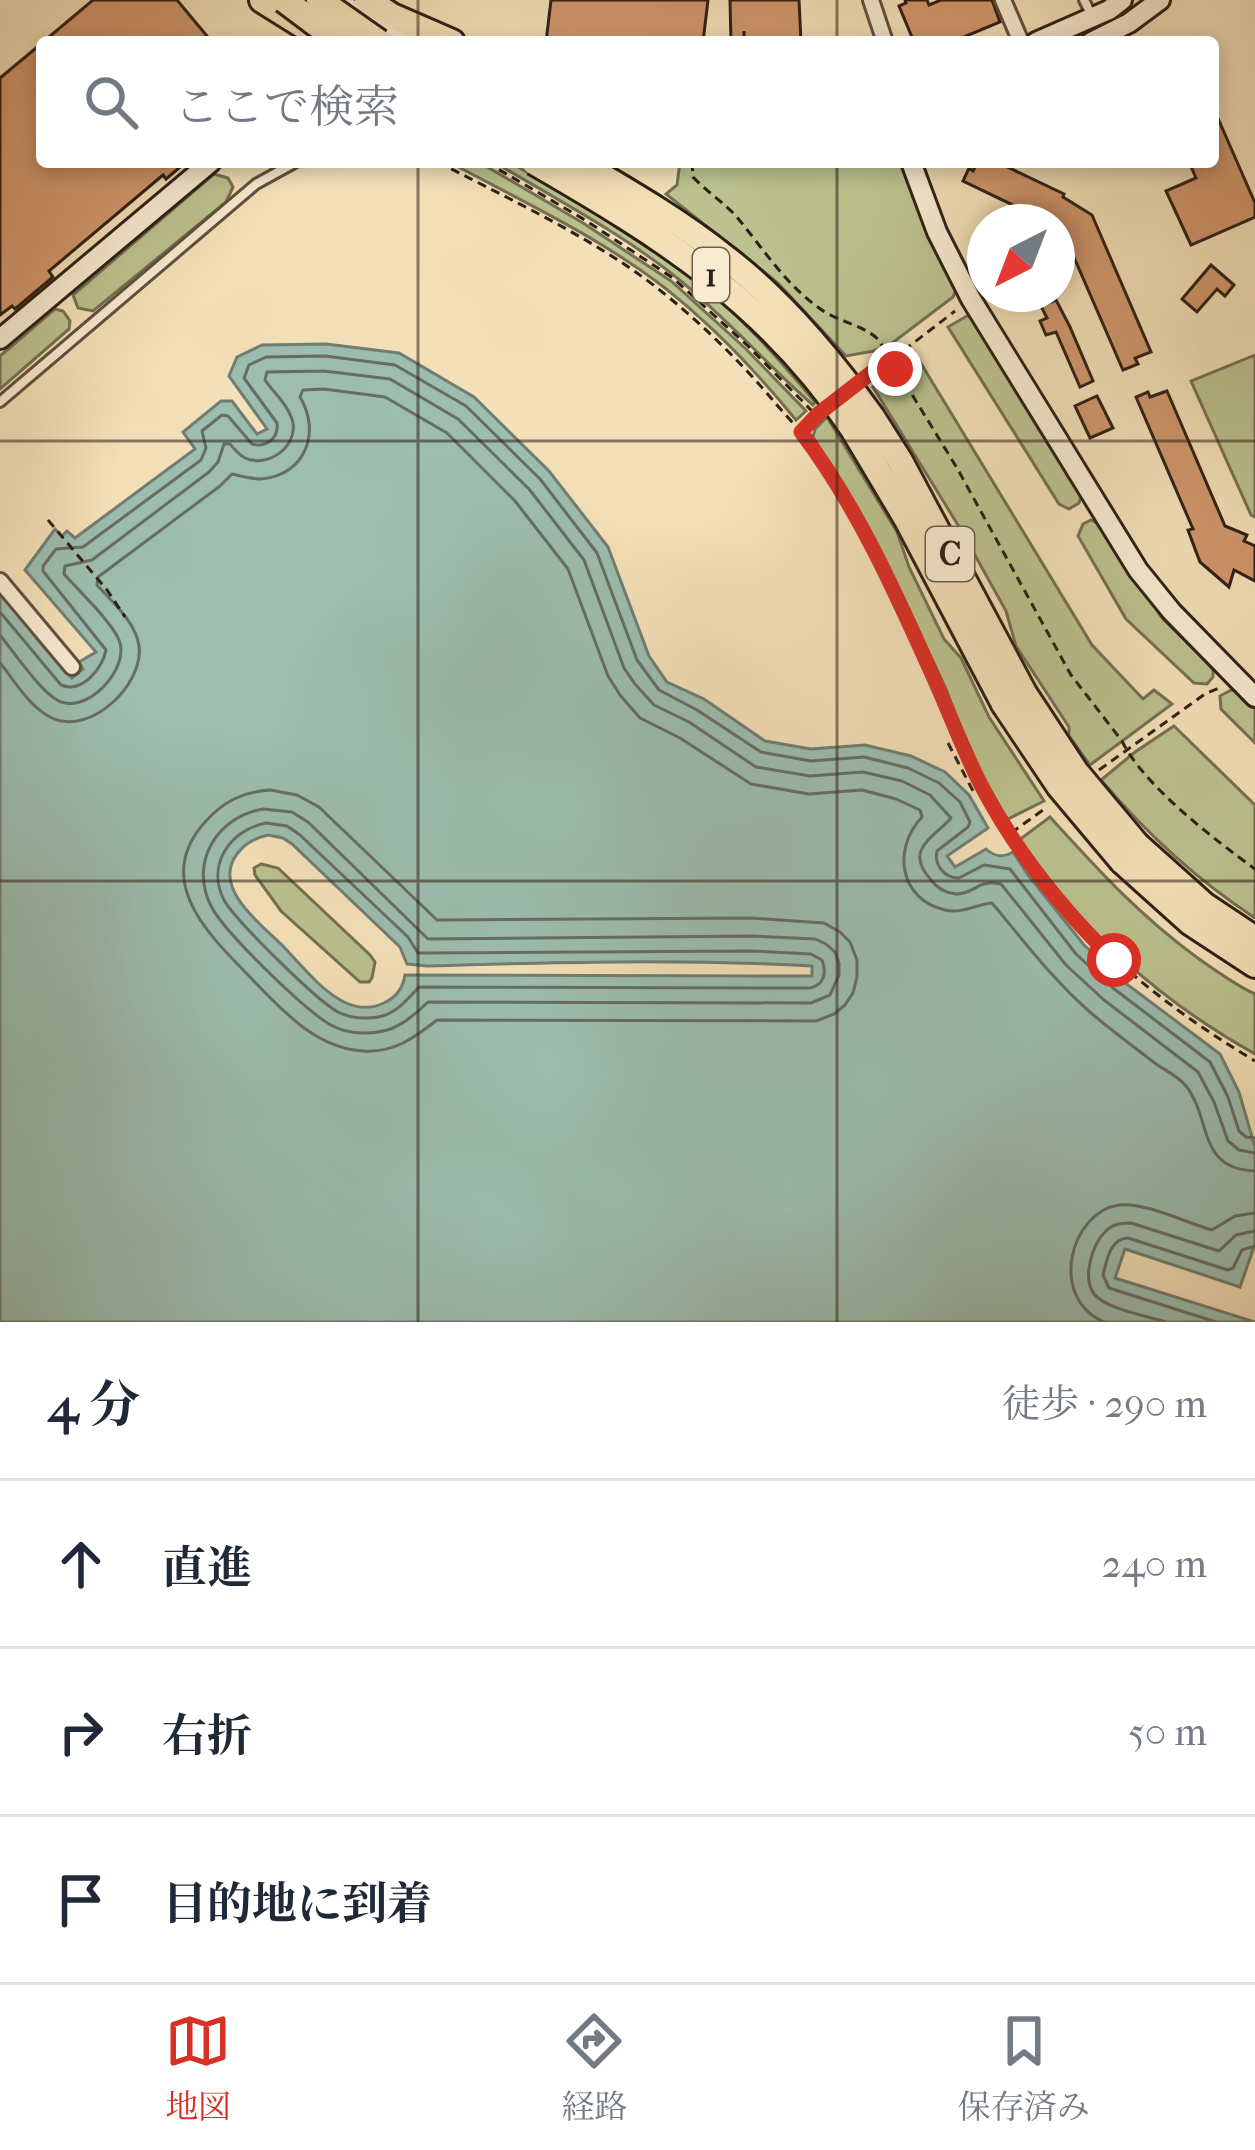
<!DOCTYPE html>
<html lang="ja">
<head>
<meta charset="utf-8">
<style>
  body { margin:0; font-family:"IM FELL French Canon","Noto Serif JP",serif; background:#f6f6f7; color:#1f2937 }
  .compass { position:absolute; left:967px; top:204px; width:108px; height:108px; border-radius:50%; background:#fff; box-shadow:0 6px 18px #0003; rotate:222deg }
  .stop { position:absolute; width:36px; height:36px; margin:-27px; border:9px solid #d93025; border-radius:50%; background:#fff }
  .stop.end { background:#d93025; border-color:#fff; box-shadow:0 3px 12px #0008 }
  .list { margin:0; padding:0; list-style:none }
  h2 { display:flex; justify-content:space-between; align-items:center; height:156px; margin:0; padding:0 48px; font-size:51px }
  h2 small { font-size:39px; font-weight:400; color:#747a83 }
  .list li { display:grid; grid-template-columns:78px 1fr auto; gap:36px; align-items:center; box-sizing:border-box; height:168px; padding:0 48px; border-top:3px solid #e0e1e3 }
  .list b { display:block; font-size:45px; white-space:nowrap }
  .list em { font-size:39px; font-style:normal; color:#747a83 }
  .icon { flex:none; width:66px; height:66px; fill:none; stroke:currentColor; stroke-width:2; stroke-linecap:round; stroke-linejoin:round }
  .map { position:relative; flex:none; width:1255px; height:1322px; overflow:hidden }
  .search { position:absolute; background:#fff; box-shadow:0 6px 18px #0003; left:36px; right:36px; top:36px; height:132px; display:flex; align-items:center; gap:30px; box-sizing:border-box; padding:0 42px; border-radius:12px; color:#747a83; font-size:45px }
  .sheet { height:660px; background:#fff }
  nav { display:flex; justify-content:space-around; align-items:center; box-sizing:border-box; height:168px; border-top:3px solid #e0e1e3; background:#fff; font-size:33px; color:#747a83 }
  nav a { display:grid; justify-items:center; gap:6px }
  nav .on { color:#d93025 }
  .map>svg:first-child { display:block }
  .green { fill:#bbc28f; stroke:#747052; stroke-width:3 }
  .water { fill:#9cbdb0; stroke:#707e72; stroke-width:3; fill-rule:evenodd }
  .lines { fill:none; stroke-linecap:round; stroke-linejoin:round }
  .shore { stroke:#656e62; stroke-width:3 }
  .building { fill:#d1966c; stroke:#2e1f15; stroke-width:3 }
  .lane-casing { stroke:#604f3e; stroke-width:14 }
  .street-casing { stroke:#604f3e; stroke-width:20 }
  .secondary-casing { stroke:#2e1f15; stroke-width:24 }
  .highway-casing { stroke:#2e1f15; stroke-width:30 }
  .path { stroke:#2e1f15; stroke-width:3; stroke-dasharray:9 6; stroke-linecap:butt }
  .lane { stroke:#f8ebd1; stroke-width:8 }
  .street { stroke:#f8ebd1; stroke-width:14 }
  .secondary { stroke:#f8ebd1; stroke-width:18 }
  .highway { stroke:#f4e0b8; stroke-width:24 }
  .highway-bridge-casing { stroke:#2e1f15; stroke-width:30; stroke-linecap:butt }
  .highway-bridge { stroke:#f4e0b8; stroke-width:24 }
  .route { stroke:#d93025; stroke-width:15 }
  .grid { fill:none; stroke:#2e1f15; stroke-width:3; stroke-opacity:0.55 }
  .labels { text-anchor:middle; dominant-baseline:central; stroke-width:10; stroke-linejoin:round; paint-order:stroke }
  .shield { fill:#f8ebd1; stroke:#6b5c4d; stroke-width:3 }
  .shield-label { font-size:33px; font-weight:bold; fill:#2e1f15 }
</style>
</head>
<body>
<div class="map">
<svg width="1255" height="1322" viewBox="0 0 1255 1322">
  <rect width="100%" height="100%" fill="#f4e0b8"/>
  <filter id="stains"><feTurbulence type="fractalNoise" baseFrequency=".00167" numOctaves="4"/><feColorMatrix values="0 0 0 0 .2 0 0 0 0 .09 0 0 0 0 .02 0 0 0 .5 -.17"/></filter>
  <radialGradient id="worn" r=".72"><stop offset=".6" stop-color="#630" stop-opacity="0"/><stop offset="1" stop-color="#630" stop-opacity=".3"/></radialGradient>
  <g class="green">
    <path d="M449,162h30l104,61 88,58 75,68 60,62 -10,9c-39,-48 -83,-94 -131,-132 -66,-51 -143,-87 -216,-126z"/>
    <path d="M494,162h15c59,33 121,66 175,108 50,39 91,84 131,132l-2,3c-47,-41 -88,-89 -137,-128 -54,-43 -123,-80 -182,-115z"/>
    <path d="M680,162h223l54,125 -4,10 -62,47 -17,7 -28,5 -68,-73 -112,-89 11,-9z"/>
    <path d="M214,174l14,4 5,9 -7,15 -133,109 -15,-3 -5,-13z"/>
    <path d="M55,309l8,2 7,10 -1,8 -69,60v-33z"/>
    <path d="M967,316l8,1 106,179 -2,7 -10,6 -10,-5 -111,-177z"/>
    <path d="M914,352l178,293 51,54 11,-9 18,14 -82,61 -21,-29v-9l-53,-81 -10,-35 -45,-81 -88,-143z"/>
    <path d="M1255,355v162l-4,-2 -60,-134z"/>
    <path d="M827,417l70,115 12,35 35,72 17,19 28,59 55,84 -38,19 -36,-65 -24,-66 -59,-125 -74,-127 2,-8z"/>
    <path d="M1091,520l11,6 60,92 51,50v9l-6,7 -13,-1 -68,-64 -48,-83 5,-12z"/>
    <path d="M1231,690l6,1 18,17v35l-34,-34 -1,-13z"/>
    <path d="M1174,726l81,79v113c-58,-38 -109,-85 -154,-138l34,-28z"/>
    <path d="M1050,817c49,54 90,99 149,142 19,13 36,26 56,35v60c-98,-55 -171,-122 -236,-214z"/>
    <path d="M261,864l17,4 92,87 5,7 -3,16 -3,4h-9l-79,-71 -26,-36 -1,-7z"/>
  </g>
  <path class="water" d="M326,344l73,9 75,44 75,74 59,76 41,109 18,26 37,17 61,42 46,8 54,-4 46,11 34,16 24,23 19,33 -41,28 8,11 31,-18c9,8 17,9 27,3l15,23 56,70 36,34 100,75 19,38 16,55v97l-15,43 -115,-38 -10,29 140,44h-1255v-729l72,85 11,-9 -4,-7 17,-10 -71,-82 30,-41 7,7 5,-5 8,7 120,-89 -12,-17 38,-31h11l25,33 10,-5 -38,-53 8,-19 25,-12zM268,835l15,3 9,6 108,103 7,17 20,2c128,-4 257,-7 385,0v10l-407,-1c-4,27 -34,39 -59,28 -24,-11 -45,-38 -63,-57 -21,-21 -72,-58 -46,-92 8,-11 18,-16 31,-19z"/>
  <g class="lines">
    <g class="shore">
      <path d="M0,612l61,73c21,9 42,-17 45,-35l-63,-79v-5l13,-17 27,-2 118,-87 5,-12 -4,-17 20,-16 6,1 24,28c14,4 27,-6 25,-21l-33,-45 5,-13 17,-8 59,-1 70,9 71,41 74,73 57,74 40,107 22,30 38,20 64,42 50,9 53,-4 44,11 31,15 21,19 10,20 -2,5 -31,24c-3,14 7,27 22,27l25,-13 26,4 66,85 37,34 97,74 18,35 11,34 7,6 9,1"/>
      <path d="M0,635c13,16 40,56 57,65 29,17 74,-32 62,-60 -8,-19 -40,-49 -55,-66l1,-8 27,-6 117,-88 9,-10 6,-18h6c5,6 8,10 15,14 22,10 52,-10 48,-35 -3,-16 -19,-30 -28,-43l2,-8 57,-1 66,8 68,40 71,70 55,71 40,108 11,16 19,21 35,17 67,45 54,9 53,-4 39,9 28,14 21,23c-17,20 -48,31 -20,62 6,8 14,13 25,14 20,0 20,-15 45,-10l65,81 38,35 94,72 16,30 14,39 11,9 16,3"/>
      <path d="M0,663c15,18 30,45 52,55 39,18 92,-34 87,-72 -3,-24 -27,-44 -42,-61l1,-8 122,-91 12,-12c9,2 19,5 29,5 45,-4 60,-47 39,-82l3,-7 21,-1 61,8 62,36 68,68 53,68 40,107 12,19 20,23 40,20 71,46 58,10 53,-4 34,9 24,11 2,7c-30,32 -23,82 23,93 18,4 32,-6 47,-7 32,38 61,77 99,110 20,17 43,34 65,51 9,6 23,13 30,22 26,33 11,83 69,85"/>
      <path d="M270,790l27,5 22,12 118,113 314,-2 73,5 16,9 10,10 7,18v17l-4,16 -8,12 -11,9 -18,7 -379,-1c-23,18 -43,33 -74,31 -48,-3 -81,-41 -113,-74 -41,-42 -99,-97 -44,-156 18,-20 37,-29 64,-31z"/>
      <path d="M263,809l29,3 16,10 120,117 324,-3 63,3 11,5 9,8 4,11v12l-9,20 -19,8 -383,-1c-19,18 -35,32 -64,31 -12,0 -25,-3 -35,-9 -26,-16 -105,-92 -118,-118 -22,-44 6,-89 52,-97z"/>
      <path d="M266,823l21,3 13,9 108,102 10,16 334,-2 59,3 11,6c5,13 2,25 -12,28l-391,-1c-16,17 -27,32 -54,31 -9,0 -19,-2 -27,-6 -22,-12 -102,-91 -114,-112 -18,-35 6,-70 42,-77z"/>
      <path d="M1104,1322c-56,-24 -34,-110 15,-117 26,-3 68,18 93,25l23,-14 20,-3"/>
      <path d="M1165,1322c-18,-6 -59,-13 -71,-28 -12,-16 -2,-49 11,-62 7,-8 16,-9 26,-9l88,28 17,-16 19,-4"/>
      <path d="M1216,1322l-107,-34 -6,-13c4,-16 7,-36 25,-37l100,32 5,-2 9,-18 13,-4"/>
    </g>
  </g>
  <g class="building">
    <path d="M93,0h84l35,42h-169z"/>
    <path d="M551,0h157l-5,42 -41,-4v4h-116z"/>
    <path d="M730,0h69l2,42h-70z"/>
    <path d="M905,0h22l2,5 12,-5h51l8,22 -48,20h-38l-15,-36 7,-3z"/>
    <path d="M42,43v119h144l-20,17 -3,-4 -114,96 4,6 -38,32 -3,-3 -12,9v-237z"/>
    <path d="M1213,107l42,96v14l-64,28 -25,-54 30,-13 -7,-16h24z"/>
    <path d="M978,162h19l67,32 -1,3 29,18 59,137 -16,6 3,6 -15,6 -57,-131 -9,-4v-13h-9l-85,-41 6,-13 4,3z"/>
    <path d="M1211,265l23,20 -9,11 -8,-7 -20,23 -15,-13z"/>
    <path d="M1056,300l14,27 23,54 -13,6 -24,-55 -10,3 -6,-14 7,-3 -6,-12z"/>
    <path d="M1167,391l58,135 22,9 -3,6 11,5v35l-21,-11 -5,17 -29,-25 -12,-32 5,-1 -57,-132 12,-5 2,5z"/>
    <path d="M1097,396l16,32 -23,10 -15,-32z"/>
  </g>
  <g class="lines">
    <defs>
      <g id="lane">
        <path d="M1084,0l8,16"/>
        <path d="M0,402l256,-218 40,-22"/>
      </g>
      <g id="street">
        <path d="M871,0l14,42"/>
        <path d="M1003,0l18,42"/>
        <path d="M0,581l72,86"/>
      </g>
      <g id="secondary">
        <path d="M346,6l14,9 43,16"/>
        <path d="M1036,42l73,-32 13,-10"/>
        <path d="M1091,42l38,-19 31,-23"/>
        <path d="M911,162l26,70 34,67 167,271 34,42 83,85"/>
        <path d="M0,339l211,-177"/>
      </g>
      <g id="highway">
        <path d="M262,0l40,25"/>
        <path d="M367,0l25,16 60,26"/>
        <path d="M872,417l28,44 124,232"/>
        <path d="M853,429l53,89 98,186"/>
        <path d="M1137,845l67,60 51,34"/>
        <path d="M1122,861l69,62 64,42"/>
      </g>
    </defs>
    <use href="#lane" class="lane-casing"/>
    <use href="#street" class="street-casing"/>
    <use href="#secondary" class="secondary-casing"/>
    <use href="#highway" class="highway-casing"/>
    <g class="path">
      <path d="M744,31v11"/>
      <path d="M438,162c67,35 138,68 199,111 47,33 103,87 139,131 12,14 25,27 36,42 50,75 90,159 126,242 15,33 27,68 44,100 67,123 155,202 273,273"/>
      <path d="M486,162l99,58 88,58 75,68 64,65"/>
      <path d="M692,162l1,15c13,14 30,25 43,39 26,31 49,68 83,92 19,14 42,16 59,31l79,129 114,207 51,66c21,44 93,99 133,128"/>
      <path d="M868,378l87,-67"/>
      <path d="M803,430l13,-15"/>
      <path d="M48,520l59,70 18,27"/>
      <path d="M948,743l25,48 7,-3"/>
      <path d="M1099,770l106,-76 14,-6"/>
      <path d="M1011,833l36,-26"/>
    </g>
    <use href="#lane" class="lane"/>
    <use href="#street" class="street"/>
    <use href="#secondary" class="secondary"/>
    <use href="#highway" class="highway"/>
    <defs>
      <g id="highway-bridge">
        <path d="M284,0l56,42"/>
        <path d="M319,0l60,42"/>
        <path d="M534,162c128,74 235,141 319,267"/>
        <path d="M578,162c51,30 103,60 149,97 56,43 104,101 145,158"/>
        <path d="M1024,693l52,79 61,73"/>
        <path d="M1004,704l55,82 63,75"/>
      </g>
    </defs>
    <use href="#highway-bridge" class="highway-bridge-casing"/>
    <use href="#highway-bridge" class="highway-bridge"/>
  </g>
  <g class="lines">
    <path class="route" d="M895,369l-6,-10 -71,55 -17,18c57,75 97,166 135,251 15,34 28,69 45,102 34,65 81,124 133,175"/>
  </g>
  <path class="grid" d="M418,0v42M837,0v42M418,162v1160M837,162v1160M0,441h1255M0,881h1255"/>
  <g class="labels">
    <g class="shield">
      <rect x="693" y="248" width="36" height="54" rx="9"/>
      <rect x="926" y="527" width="48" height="54" rx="9"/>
    </g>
    <g class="shield-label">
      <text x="711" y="275">1</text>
      <text x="950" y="554">C</text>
    </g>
  </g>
  <rect width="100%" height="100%" filter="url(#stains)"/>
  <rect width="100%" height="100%" fill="url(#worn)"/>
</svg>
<svg class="compass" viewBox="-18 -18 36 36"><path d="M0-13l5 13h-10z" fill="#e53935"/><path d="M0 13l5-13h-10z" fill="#747a83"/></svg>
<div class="stop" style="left:1114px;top:960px"></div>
<div class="stop end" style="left:895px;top:369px"></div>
<div class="search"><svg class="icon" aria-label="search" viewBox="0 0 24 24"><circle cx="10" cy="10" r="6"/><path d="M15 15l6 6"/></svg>ここで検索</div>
</div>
<section class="sheet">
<h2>4 分<small>徒歩 · 290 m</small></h2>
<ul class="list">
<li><svg class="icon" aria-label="ahead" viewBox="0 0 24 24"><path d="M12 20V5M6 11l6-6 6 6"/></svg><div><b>直進</b></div><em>240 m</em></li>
<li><svg class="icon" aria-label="right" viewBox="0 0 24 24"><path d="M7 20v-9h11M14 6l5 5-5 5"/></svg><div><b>右折</b></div><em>50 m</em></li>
<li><svg class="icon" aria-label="arrive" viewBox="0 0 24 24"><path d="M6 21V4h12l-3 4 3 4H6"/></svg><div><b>目的地に到着</b></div></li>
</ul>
</section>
<nav>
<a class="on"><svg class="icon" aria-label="map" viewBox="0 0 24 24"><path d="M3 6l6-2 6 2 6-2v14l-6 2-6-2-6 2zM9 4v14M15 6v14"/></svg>地図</a>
<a><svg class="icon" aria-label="directions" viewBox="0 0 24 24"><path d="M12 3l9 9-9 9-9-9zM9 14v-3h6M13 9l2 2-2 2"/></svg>経路</a>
<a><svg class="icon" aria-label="saved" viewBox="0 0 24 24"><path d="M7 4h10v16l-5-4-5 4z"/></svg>保存済み</a>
</nav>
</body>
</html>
